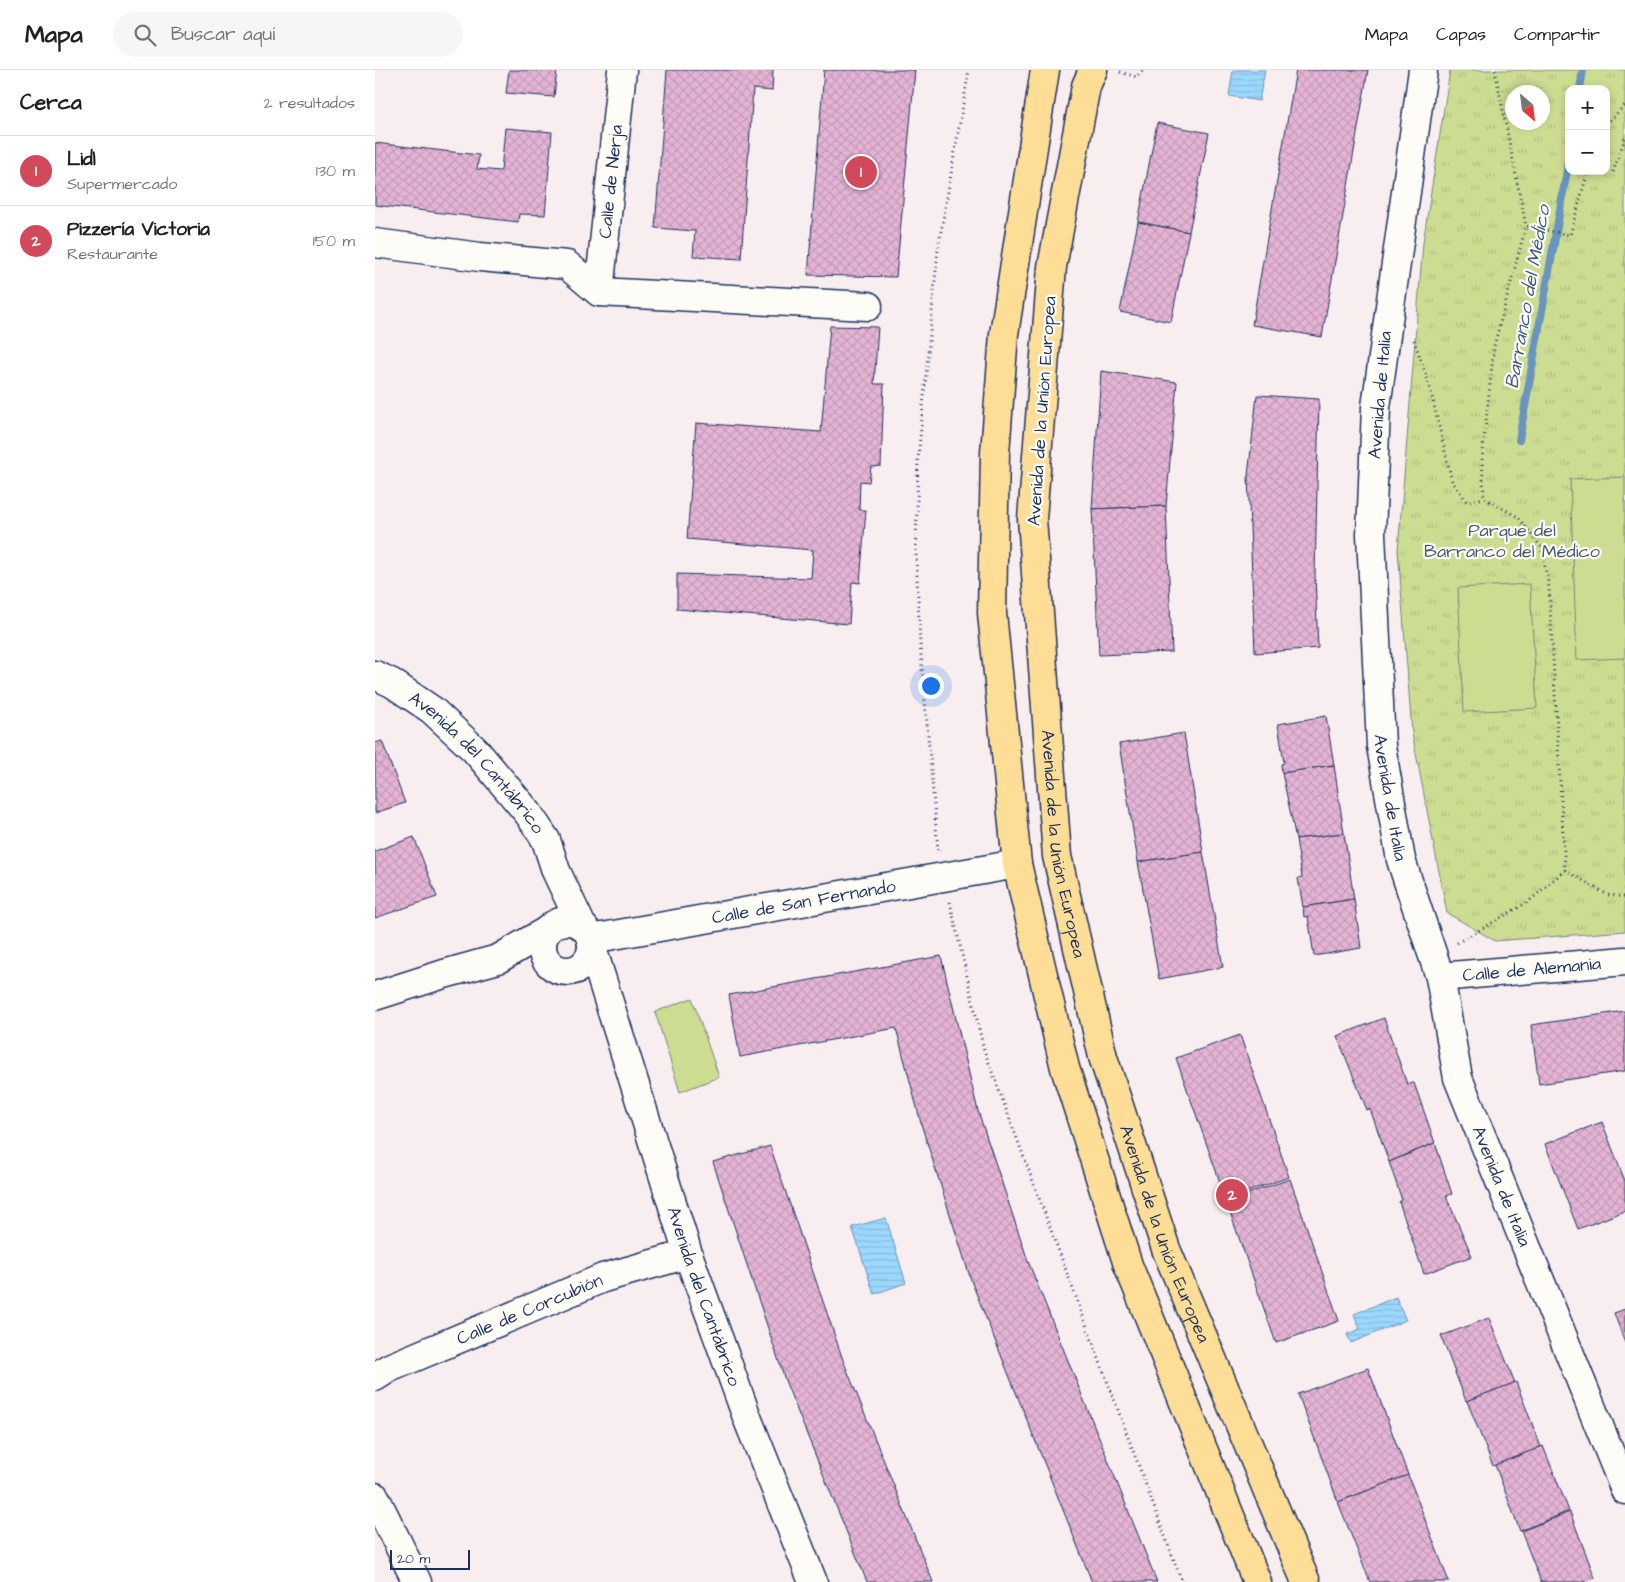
<!DOCTYPE html>
<html lang="es">
<head>
<meta charset="utf-8">
<style>
  body { margin:0; font-family:"Architects Daughter",sans-serif; background:#f6f6f6; color:#202124 }
  .controls { position:absolute; right:15px; top:15px; display:grid; overflow:hidden; border-radius:10px; box-shadow:0 2px 8px #0003 }
  .controls button { width:45px; height:45px; display:grid; place-items:center; padding:0; border:0; border-bottom:1px solid #e0e0e0; background:#fff; color:#202124; font:25px sans-serif }
  .compass { position:absolute; left:1130px; top:15px; width:45px; height:45px; border-radius:50%; background:#fff; box-shadow:0 2px 8px #0003; rotate:152deg }
  .scale { position:absolute; left:15px; bottom:12px; width:80px; box-sizing:border-box; padding-left:5px; border:2px solid #1b2f5e; border-top:0; font-size:14px; line-height:18px; white-space:nowrap; color:#1b2f5e; -webkit-text-stroke:4px #fdfcf7; paint-order:stroke }
  .you { position:absolute; left:555px; top:615px; width:18px; height:18px; margin:-12px; border:4px solid #fff; border-radius:50%; background:#1a73e8; box-shadow:0 0 0 8px #1a73e833 }
  .badge { display:grid; place-items:center; width:32px; height:32px; border-radius:50%; background:#d1495b; color:#fff; font-size:16px; font-weight:700 }
  .pin { position:absolute; translate:-50% -50%; border:2px solid #fff; box-shadow:0 1px 5px #0006 }
  .list { margin:0; padding:0; list-style:none }
  h2 { display:flex; justify-content:space-between; align-items:center; height:65px; margin:0; padding:0 20px; font-size:21px }
  h2 small { font-size:16px; font-weight:400; color:#757577 }
  .list li { display:grid; grid-template-columns:32px 1fr auto; gap:15px; align-items:center; box-sizing:border-box; height:70px; padding:0 20px; border-top:1px solid #e0e0e0 }
  .list b { display:block; font-size:19px; white-space:nowrap }
  .list p { margin:0; font-size:16px; white-space:nowrap; color:#757577 }
  .list em { font-size:16px; font-style:normal; color:#757577 }
  .icon { flex:none; width:28px; height:28px; fill:none; stroke:currentColor; stroke-width:2; stroke-linecap:round; stroke-linejoin:round }
  .map { position:relative; flex:none; width:1250px; height:1512px; overflow:hidden }
  header { display:flex; align-items:center; gap:30px; box-sizing:border-box; height:70px; padding:0 25px; background:#fff; border-bottom:1px solid #e0e0e0 }
  header strong { font-size:24px }
  nav { display:flex; gap:28px; margin-inline-start:auto; font-size:18px }
  .search { width:350px; height:45px; background:#f6f6f6; display:flex; align-items:center; gap:12px; box-sizing:border-box; padding:0 18px; border-radius:28px; color:#757577; font-size:19px }
  main { display:flex }
  aside { flex:1; background:#fff }
  .map>svg:first-child { display:block }
  .park { fill:url(#park-tufts); stroke:#748678; fill-rule:evenodd }
  .garden { fill:#ccdd92; stroke:#748678 }
  .water { fill:url(#water-rules); stroke:#6894bd }
  .lines { fill:none; stroke-linecap:round; stroke-linejoin:round }
  .stream { stroke:#6894bd; stroke-width:8 }
  .building { fill:url(#building-cross-hatch); stroke:#1b2f5e }
  .minor-casing { stroke:#1b2f5e; stroke-width:31 }
  .major-casing { stroke:#1b2f5e; stroke-width:31 }
  .path { stroke:#1b2f5e; stroke-width:3; stroke-dasharray:1 4; stroke-linecap:butt }
  .minor { stroke:#fdfcf7; stroke-width:28 }
  .major { stroke:#fedd96; stroke-width:28 }
  .labels { text-anchor:middle; dominant-baseline:central; stroke-width:4.5; stroke-linejoin:round; paint-order:stroke }
  .street-label { font-size:18px; fill:#1b2f5e; stroke:#fdfcf7 }
  .park-label { font-size:18px; fill:#475a6b; stroke:#fdfcf7 }
  .water-label { font-size:19px; font-style:italic; fill:#3b5986; stroke:#fdfcf7 }
</style>
</head>
<body>
<header>
<strong>Mapa</strong>
<div class="search"><svg class="icon" aria-label="search" viewBox="0 0 24 24"><circle cx="10" cy="10" r="6"/><path d="M15 15l6 6"/></svg>Buscar aquí</div>
<nav><a>Mapa</a><a>Capas</a><a>Compartir</a></nav>
</header>
<main>
<aside>
<h2>Cerca<small>2 resultados</small></h2>
<ul class="list">
<li><span class="badge">1</span><div><b>Lidl</b><p>Supermercado</p></div><em>130 m</em></li>
<li><span class="badge">2</span><div><b>Pizzería Victoria</b><p>Restaurante</p></div><em>150 m</em></li>
</ul>
</aside>
<div class="map">
<svg width="1250" height="1512" viewBox="0 0 1250 1512">
  <defs>
    <pattern id="park-tufts" width="24" height="20" patternUnits="userSpaceOnUse" patternTransform="scale(1.25)"><rect width="24" height="20" fill="#ccdd92"/><path d="M3 7l-1-3M5 7V3M7 7l1-3M15 17l-1-3M17 17v-4M19 17l1-3" fill="none" stroke="#afbe80"/></pattern>
    <pattern id="water-rules" width="6" height="5" patternUnits="userSpaceOnUse" patternTransform="scale(1.25)"><rect width="6" height="5" fill="#9cd8fd"/><path d="M0 2.5h6" fill="none" stroke="#86badb"/></pattern>
    <pattern id="building-cross-hatch" width="8" height="8" patternUnits="userSpaceOnUse" patternTransform="scale(1.25)"><rect width="8" height="8" fill="#e5b4d4"/><path d="M0 0l8 8M0 8l8-8" fill="none" stroke="#c49bb8"/></pattern>
  </defs>
  <rect width="100%" height="100%" fill="#f8eef0"/>
  <filter id="ink" filterUnits="userSpaceOnUse"><feTurbulence type="fractalNoise" baseFrequency=".02" numOctaves="2"/><feDisplacementMap in="SourceGraphic" scale="10" xChannelSelector="R" yChannelSelector="G"/><feConvolveMatrix kernelMatrix="1 2 1 2 8 2 1 2 1" color-interpolation-filters="sRGB"/></filter>
  <g filter="url(#ink)">
    <path class="park" d="M1075,0h175v861l-130,10 -48,-28 -35,-180 -14,-183 25,-307zM1194,19h37v82h-37zM1138,22h30v30h-30z"/>
    <g class="garden">
      <path d="M1250,407v181l-48,2 -7,-181z"/>
      <path d="M1155,514l7,124 -73,4 -6,-124z"/>
      <path d="M317,928l27,79 -39,15 -25,-80z"/>
    </g>
    <g class="water">
      <path d="M858,0h32l-6,31 -30,-5z"/>
      <path d="M511,1148l20,65 -32,11 -22,-67z"/>
      <path d="M1021,1227l10,23 -55,23 -4,-9 13,-5 -6,-15z"/>
    </g>
    <g class="lines">
      <g class="stream">
        <path d="M1205,19l3,-19"/>
        <path d="M1144,370l50,-281"/>
      </g>
    </g>
    <g class="building">
      <path d="M134,0h48l-3,27 -48,-4z"/>
      <path d="M292,0h106l-1,21 -19,-2 -12,170 -48,-3 2,-25 -40,-3z"/>
      <path d="M449,0h91l-19,207 -88,-2z"/>
      <path d="M921,0h72l-46,267 -70,-12z"/>
      <path d="M782,53l52,10 -20,99 -51,-10z"/>
      <path d="M130,58l47,4 -7,83 -26,-1 -1,8 -143,-17v-62l104,12 -2,14 24,2z"/>
      <path d="M763,152l51,10 -18,90 -51,-10z"/>
      <path d="M455,256l48,1 -4,57h10l-3,82 -10,1 -2,15 -9,-1 -1,29h7l-6,73 -8,-1 -3,42 -172,-15v-35l134,4 2,-28 -126,-11 9,-116 125,9z"/>
      <path d="M726,301l76,11 -11,124 -74,3z"/>
      <path d="M882,325l62,4 -4,176 3,73 -63,5 -7,-177z"/>
      <path d="M791,436l6,146 -73,3 -7,-146z"/>
      <path d="M951,646l8,49 -52,8 -1,-9 3,-1 -6,-39z"/>
      <path d="M809,663l19,119 -65,10 -19,-118z"/>
      <path d="M7,671l23,62 -30,10v-70z"/>
      <path d="M959,695l10,68 -48,6 -14,-66z"/>
      <path d="M969,763l10,66 -51,8 -5,-29 4,-1 -6,-38z"/>
      <path d="M39,767l23,60 -62,21v-67z"/>
      <path d="M828,782l20,115 -64,12 -21,-117z"/>
      <path d="M979,829l7,49 -47,8 -6,-40 -4,1 -1,-10z"/>
      <path d="M566,886l37,155 50,150 129,321h-65l-120,-299 -50,-156 -26,-99 -156,29 -11,-62z"/>
      <path d="M1250,941v60l-86,13 -8,-59z"/>
      <path d="M1009,948l23,66 7,-1 21,60 -46,19 -19,-53 -3,1 -30,-74z"/>
      <path d="M865,965l49,142 -63,22 -50,-141z"/>
      <path d="M1227,1052l23,59v30l-47,18 -33,-85z"/>
      <path d="M1060,1073l17,51 -6,2 26,60 -48,18 -25,-72 3,-2 -13,-38z"/>
      <path d="M395,1076l73,214 90,222h-66l-81,-199 -73,-221z"/>
      <path d="M915,1109l49,142 -63,22 -50,-142z"/>
      <path d="M1250,1239v34l-11,-30z"/>
      <path d="M1114,1248l26,65 -49,18 -25,-65z"/>
      <path d="M993,1298l40,107 -70,27 -40,-108z"/>
      <path d="M1141,1312l25,65 -48,19 -26,-65z"/>
      <path d="M1168,1376l26,65 -49,20 -25,-66z"/>
      <path d="M1033,1405l41,107h-79l-32,-80z"/>
      <path d="M1195,1442l25,66 -11,4h-43l-20,-51z"/>
    </g>
    <g class="lines">
      <defs>
        <g id="minor">
          <path id="s1" d="M1048,0l-47,337 -5,127 10,212 20,114 39,117 18,101 167,412"/>
          <path d="M0,173l105,14 87,8 32,27 269,14"/>
          <path id="s2" d="M224,222l23,-222"/>
          <path id="s3" d="M0,605l17,8 40,27 43,40 53,63 18,27 10,31 26,55"/>
          <circle cx="192" cy="876" r="25"/>
          <path id="s4" d="M216,869l426,-75"/>
          <path id="s5" d="M217,878l96,306 60,166 65,162"/>
          <path id="s6" d="M1065,907l185,-16"/>
          <path d="M0,926l69,-22 54,-15 50,-29"/>
          <path id="s7" d="M0,1307l14,-9 214,-90 85,-24"/>
          <path d="M0,1427l42,85"/>
        </g>
        <g id="major">
          <path d="M670,0l-41,264 -9,119 -3,160 25,251 48,204 63,197 129,317"/>
          <path id="s8" d="M718,0l-7,16 -34,181 -20,252 25,337 46,201 63,192 140,333"/>
        </g>
      </defs>
      <use href="#minor" class="minor-casing"/>
      <use href="#major" class="major-casing"/>
      <g class="path">
        <path d="M1120,0l31,156"/>
        <path d="M745,2l17,5 6,-7"/>
        <path d="M1231,54l19,-19"/>
        <path d="M1238,102l12,-34"/>
        <path d="M1039,270l15,44 23,97 15,21 17,-4"/>
        <path d="M563,780l-18,-206 -4,-92 2,-93 20,-210 31,-179"/>
        <path d="M1190,800l43,25 17,2"/>
        <path d="M575,832l34,148 198,532"/>
        <path d="M1082,873l71,-41 37,-32 -16,-283 -8,-40 -23,-30 -34,-19 -2,-38 12,-114 32,-120 44,9 18,-64"/>
      </g>
      <use href="#minor" class="minor"/>
      <use href="#major" class="major"/>
    </g>
  </g>
  <g class="labels">
    <g class="street-label">
      <text stroke="none"><textPath href="#s2" startOffset="111">Calle de Nerja</textPath></text>
      <text transform="translate(1005 325) rotate(-85)">Avenida de Italia</text>
      <text transform="translate(667 341) rotate(-86)">Avenida de la Unión Europea</text>
      <text stroke="none"><textPath href="#s3" startOffset="136">Avenida del Cantábrico</textPath></text>
      <text stroke="none"><textPath href="#s1" startOffset="732">Avenida de Italia</textPath></text>
      <text stroke="none"><textPath href="#s8" startOffset="781">Avenida de la Unión Europea</textPath></text>
      <text stroke="none"><textPath href="#s4" startOffset="216">Calle de San Fernando</textPath></text>
      <text stroke="none"><textPath href="#s6" startOffset="92">Calle de Alemania</textPath></text>
      <text stroke="none"><textPath href="#s1" startOffset="1138">Avenida de Italia</textPath></text>
      <text stroke="none"><textPath href="#s8" startOffset="1186">Avenida de la Unión Europea</textPath></text>
      <text stroke="none"><textPath href="#s5" startOffset="366">Avenida del Cantábrico</textPath></text>
      <text stroke="none"><textPath href="#s7" startOffset="169">Calle de Corcubión</textPath></text>
    </g>
    <g class="park-label">
      <text x="1137" y="460">Parque del<tspan x="1137" dy="21">Barranco del Médico</tspan></text>
    </g>
    <g class="water-label">
      <text transform="translate(1153 227) rotate(-80)">Barranco del Médico</text>
    </g>
  </g>
</svg>
<div class="controls">
<button>+</button>
<button>−</button>
</div>
<svg class="compass" viewBox="-18 -18 36 36"><path d="M0-13l5 13h-10z" fill="#e53935"/><path d="M0 13l5-13h-10z" fill="#757577"/></svg>
<div class="scale">20 m</div>
<div class="you"></div>
<div class="pin badge" style="left:486px;top:102px">1</div>
<div class="pin badge" style="left:857px;top:1125px">2</div>
</div>
</main>
</body>
</html>
